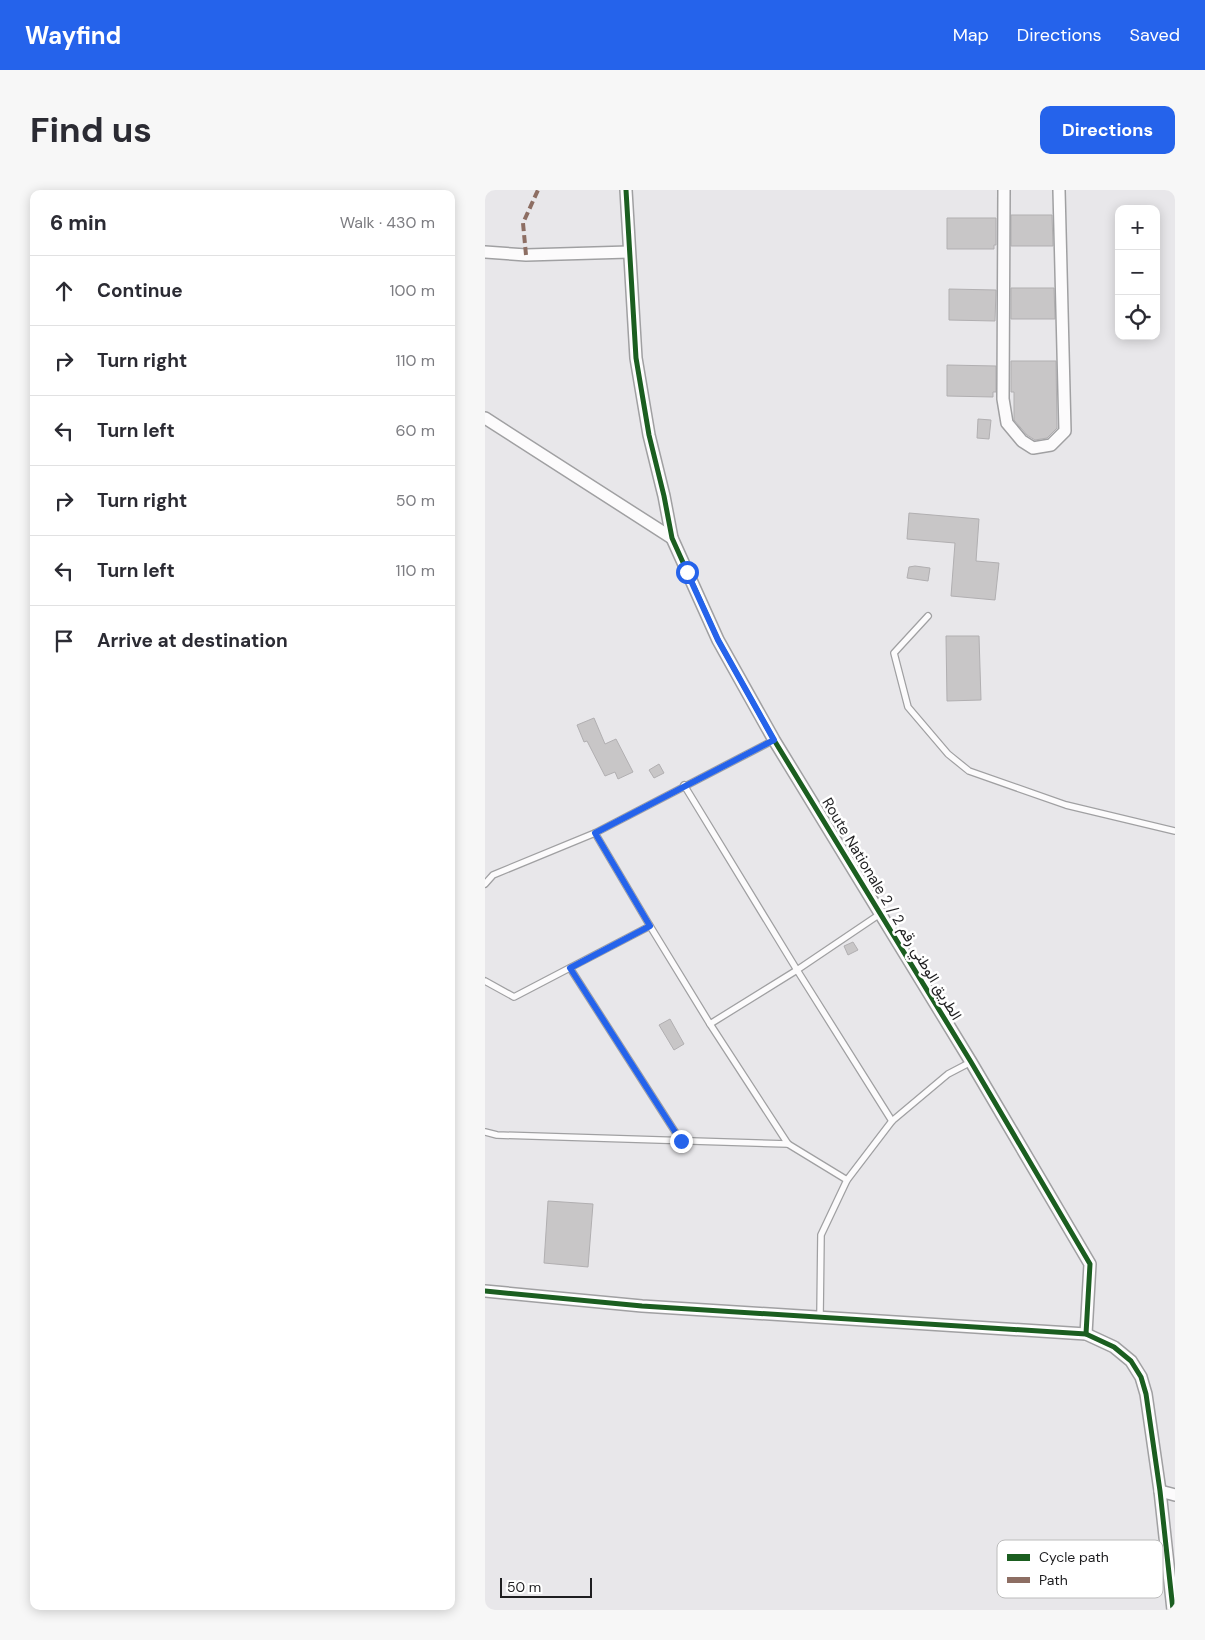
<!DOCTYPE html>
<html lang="en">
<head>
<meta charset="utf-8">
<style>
  body { margin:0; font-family:"DM Sans",Vazirmatn,sans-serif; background:#f7f7f7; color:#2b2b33 }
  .controls { position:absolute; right:15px; top:15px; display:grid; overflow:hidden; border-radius:10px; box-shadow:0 2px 12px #0003 }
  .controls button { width:45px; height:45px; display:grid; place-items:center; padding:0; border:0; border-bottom:1px solid #e1e1e2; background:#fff; color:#2b2b33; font:25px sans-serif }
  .scale { position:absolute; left:15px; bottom:12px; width:92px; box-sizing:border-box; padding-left:5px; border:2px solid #1e1e20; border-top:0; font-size:14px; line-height:18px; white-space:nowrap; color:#1e1e20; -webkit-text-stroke:4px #fff; paint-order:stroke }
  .stop { position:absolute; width:15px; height:15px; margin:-11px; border:4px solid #2563eb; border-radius:50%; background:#fff }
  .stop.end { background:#2563eb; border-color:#fff; box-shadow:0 1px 5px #0008 }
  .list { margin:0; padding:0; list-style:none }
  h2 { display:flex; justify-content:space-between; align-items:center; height:65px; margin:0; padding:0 20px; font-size:21px }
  h2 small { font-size:16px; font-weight:400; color:#7c7c81 }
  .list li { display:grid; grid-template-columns:32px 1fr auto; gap:15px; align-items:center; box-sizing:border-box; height:70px; padding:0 20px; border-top:1px solid #e1e1e2 }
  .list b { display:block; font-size:19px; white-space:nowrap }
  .list em { font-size:16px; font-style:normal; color:#7c7c81 }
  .icon { flex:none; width:28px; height:28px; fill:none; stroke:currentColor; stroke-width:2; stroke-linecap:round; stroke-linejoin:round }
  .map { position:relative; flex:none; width:690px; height:1420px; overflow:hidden; border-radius:10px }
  header { display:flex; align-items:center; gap:30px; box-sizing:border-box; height:70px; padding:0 25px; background:#2563eb; color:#fff }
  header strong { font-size:24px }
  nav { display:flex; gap:28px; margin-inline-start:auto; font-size:18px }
  .intro { display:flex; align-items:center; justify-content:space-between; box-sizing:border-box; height:120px; padding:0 30px }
  h1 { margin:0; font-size:35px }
  .button { padding:12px 22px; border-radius:10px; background:#2563eb; color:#fff; font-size:18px; font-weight:700 }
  main { display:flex; gap:30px; padding:0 30px }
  aside { flex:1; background:#fff; border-radius:10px; box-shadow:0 2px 12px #0003 }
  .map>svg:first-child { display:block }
  .building { fill:#c8c6c7; stroke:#b1afb1 }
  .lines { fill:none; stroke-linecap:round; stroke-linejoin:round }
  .lane-casing { stroke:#a0a0a2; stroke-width:8 }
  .street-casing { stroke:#a0a0a2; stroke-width:14 }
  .lane { stroke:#fcfbfc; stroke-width:5.5 }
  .street { stroke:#fcfbfc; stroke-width:11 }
  .quiet { stroke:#8d6e63; stroke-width:4; stroke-dasharray:8 4; stroke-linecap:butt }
  .cycleway-casing { stroke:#fff; stroke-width:8 }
  .cycleway { stroke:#1b5e20; stroke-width:5 }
  .route { stroke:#2563eb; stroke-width:6 }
  .labels { text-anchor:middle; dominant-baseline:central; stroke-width:5; stroke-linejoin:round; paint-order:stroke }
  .street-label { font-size:15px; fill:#1e1e20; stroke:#fff }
  .key { fill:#fff; stroke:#bcbcbc; stroke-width:1 }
  .key-label { font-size:14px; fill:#1e1e20 }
</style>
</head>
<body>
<header>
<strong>Wayfind</strong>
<nav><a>Map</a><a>Directions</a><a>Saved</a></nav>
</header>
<div class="intro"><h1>Find us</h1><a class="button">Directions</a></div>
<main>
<aside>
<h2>6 min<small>Walk · 430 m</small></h2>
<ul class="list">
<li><svg class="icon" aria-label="ahead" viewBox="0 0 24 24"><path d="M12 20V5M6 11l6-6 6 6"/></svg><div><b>Continue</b></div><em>100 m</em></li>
<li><svg class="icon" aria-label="right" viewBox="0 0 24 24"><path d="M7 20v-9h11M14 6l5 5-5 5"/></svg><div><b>Turn right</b></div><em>110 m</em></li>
<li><svg class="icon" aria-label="left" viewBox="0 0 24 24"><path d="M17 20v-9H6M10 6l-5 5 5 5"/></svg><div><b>Turn left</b></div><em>60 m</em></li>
<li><svg class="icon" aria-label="right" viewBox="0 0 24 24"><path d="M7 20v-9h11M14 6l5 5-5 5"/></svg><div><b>Turn right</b></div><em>50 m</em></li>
<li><svg class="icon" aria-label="left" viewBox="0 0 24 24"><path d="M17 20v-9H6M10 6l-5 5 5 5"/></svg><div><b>Turn left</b></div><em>110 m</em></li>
<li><svg class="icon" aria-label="arrive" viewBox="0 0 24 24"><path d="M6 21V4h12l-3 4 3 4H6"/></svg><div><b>Arrive at destination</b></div></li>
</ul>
</aside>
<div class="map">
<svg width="690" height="1420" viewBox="0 0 690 1420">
  <rect width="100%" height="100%" fill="#e8e7ea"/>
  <g class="building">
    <path d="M526,25h41l1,31h-42z"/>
    <path d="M462,28h49v27h-2v4h-47z"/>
    <path d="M526,98h43l1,31h-44z"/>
    <path d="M464,99l47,1 -1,31 -46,-1z"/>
    <path d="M526,171h45l1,67 -10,10 -12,2 -8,-5 -13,-15v-28h-3z"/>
    <path d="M462,175l49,1v26h-3v5l-46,-1z"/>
    <path d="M493,229l13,1 -2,19 -12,-1z"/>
    <path d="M424,323l70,6 -3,42 23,2 -4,37 -44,-4 4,-53 -48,-4z"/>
    <path d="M430,376l15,2 -2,13 -21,-3 2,-11z"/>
    <path d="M461,446h33l2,64 -34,1z"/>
    <path d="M109,528l11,26 11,-5 17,33 -15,7 -3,-7 -10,4 -18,-35 -3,1 -7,-17z"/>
    <path d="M174,574l5,9 -10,5 -5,-8z"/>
    <path d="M368,752l5,8 -10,5 -4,-9z"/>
    <path d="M185,829l14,25 -10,6 -15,-25z"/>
    <path d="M63,1011l45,3 -5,63 -44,-4z"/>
  </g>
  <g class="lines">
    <defs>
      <g id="lane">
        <path d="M443,426l-34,37 14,54 40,47 21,17 97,34 109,26"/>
        <path d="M199,595l113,185 95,151"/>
        <path d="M110,643l55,93 60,98 78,120 59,36"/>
        <path d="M0,694l8,-9 102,-42 179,-93"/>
        <path d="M85,778l111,173"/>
        <path d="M0,791l29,16 136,-71"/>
        <path d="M225,834l87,-54 83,-56"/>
        <path d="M0,942l12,3 291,9"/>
        <path d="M335,1126l1,-81 26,-55 45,-59 56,-47 23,-12"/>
      </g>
      <g id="street">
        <path d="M141,0l10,168 13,77 15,61 8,42 46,102 56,100 197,322 119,202 -4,70"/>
        <path d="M519,0l-1,209 4,24 15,18 11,7 18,-3 14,-14 -6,-241"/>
        <path d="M0,62l41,3 103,-3"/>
        <path d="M0,228l187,120"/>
        <path d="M0,1101l157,15 444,28 28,13 17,14 10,16 5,17 14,97 13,119"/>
        <path d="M675,1301l15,4"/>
      </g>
    </defs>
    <use href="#lane" class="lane-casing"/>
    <use href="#street" class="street-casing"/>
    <use href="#lane" class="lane"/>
    <use href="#street" class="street"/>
    <path class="quiet" d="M41,65l-3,-32 15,-33"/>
    <defs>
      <g id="cycleway">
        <path d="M141,0l10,168 13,77 15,61 8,42 46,102 56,100 197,322 119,202 -4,70"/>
        <path d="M0,1101l157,15 444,28 28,13 17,14 10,16 5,17 14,97 13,119"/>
      </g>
    </defs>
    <use href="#cycleway" class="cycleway-casing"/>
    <use href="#cycleway" class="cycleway"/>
  </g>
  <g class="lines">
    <path class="route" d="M196,951l-111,-173 80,-42 -55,-93 179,-93 -56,-100 -31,-68"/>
  </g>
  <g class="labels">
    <g class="street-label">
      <text transform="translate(407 719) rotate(59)">Route Nationale 2 / الطريق الوطني رقم 2</text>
    </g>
  </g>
  <rect x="512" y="1350" width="166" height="58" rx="8" class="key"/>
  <rect x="522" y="1364" width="23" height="7" fill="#1b5e20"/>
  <rect x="522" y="1387" width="23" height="6" fill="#8d6e63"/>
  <g class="key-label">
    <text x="554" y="1372">Cycle path</text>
    <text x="554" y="1395">Path</text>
  </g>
</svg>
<div class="controls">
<button>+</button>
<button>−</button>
<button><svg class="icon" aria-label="locate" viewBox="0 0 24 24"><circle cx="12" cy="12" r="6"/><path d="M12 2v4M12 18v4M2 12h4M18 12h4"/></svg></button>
</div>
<div class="scale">50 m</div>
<div class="stop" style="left:202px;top:382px"></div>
<div class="stop end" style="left:196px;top:951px"></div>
</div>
</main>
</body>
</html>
